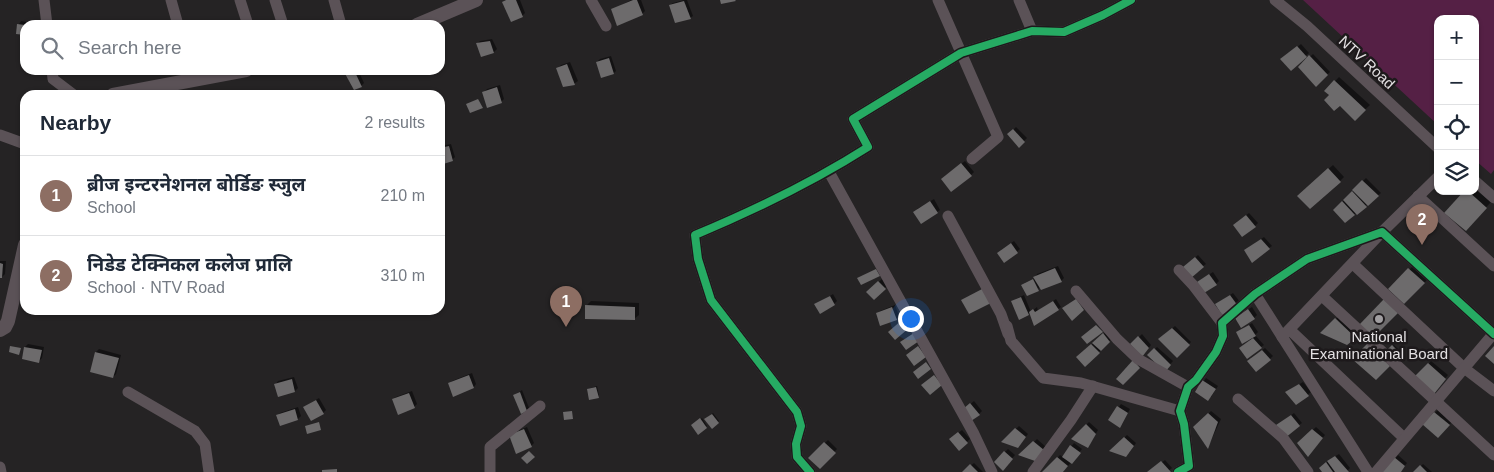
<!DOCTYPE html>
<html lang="en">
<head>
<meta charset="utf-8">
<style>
  body { margin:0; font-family:Helvetica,"Noto Sans Devanagari",sans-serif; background:#f2f2f3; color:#1f2937 }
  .controls { position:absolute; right:15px; top:15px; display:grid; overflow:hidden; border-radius:10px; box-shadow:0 1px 4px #0004 }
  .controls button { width:45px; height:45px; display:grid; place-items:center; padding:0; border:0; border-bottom:1px solid #e0e1e3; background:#fff; color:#1f2937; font:25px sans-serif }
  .you { position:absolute; left:910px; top:318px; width:18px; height:18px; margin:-12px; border:4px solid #fff; border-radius:50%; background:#1a73e8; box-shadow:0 0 0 8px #1a73e833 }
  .badge { display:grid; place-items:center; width:32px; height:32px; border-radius:50%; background:#595e66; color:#fff; font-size:16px; font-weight:700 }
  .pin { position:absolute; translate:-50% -41px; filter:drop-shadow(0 1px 2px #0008) }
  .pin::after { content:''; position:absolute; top:26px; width:18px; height:15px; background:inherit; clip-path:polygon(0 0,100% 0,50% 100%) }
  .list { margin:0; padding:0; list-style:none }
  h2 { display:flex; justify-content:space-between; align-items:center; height:65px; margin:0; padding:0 20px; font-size:21px }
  h2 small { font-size:16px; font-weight:400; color:#747a83 }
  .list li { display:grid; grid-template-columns:32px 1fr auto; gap:15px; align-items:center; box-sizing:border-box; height:80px; padding:0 20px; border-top:1px solid #e0e1e3 }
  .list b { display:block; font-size:19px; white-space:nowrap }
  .list p { margin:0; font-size:16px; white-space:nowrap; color:#747a83 }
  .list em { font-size:16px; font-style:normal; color:#747a83 }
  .icon { flex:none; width:28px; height:28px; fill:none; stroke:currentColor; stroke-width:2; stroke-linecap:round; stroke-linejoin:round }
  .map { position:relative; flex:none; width:1494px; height:472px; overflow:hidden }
  .search { position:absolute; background:#fff; box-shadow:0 1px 4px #0004; left:20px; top:20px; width:425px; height:55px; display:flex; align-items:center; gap:12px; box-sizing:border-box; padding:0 18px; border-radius:15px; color:#747a83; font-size:19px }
  .panel { position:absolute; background:#fff; box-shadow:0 1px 4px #0004; left:20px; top:90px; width:425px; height:225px; border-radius:15px }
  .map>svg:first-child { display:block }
  .green { fill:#552045 }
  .shadow { fill:#0007 }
  .building { fill:#6d6b6c }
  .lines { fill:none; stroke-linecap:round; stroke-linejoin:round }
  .minor { stroke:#5b5257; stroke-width:11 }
  .tertiary { stroke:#5b5257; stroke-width:14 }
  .cycleway-casing { stroke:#1d191b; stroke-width:11 }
  .cycleway { stroke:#26ab63; stroke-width:8 }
  .poi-dot { fill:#a09ea0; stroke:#1d191b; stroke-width:2 }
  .labels { text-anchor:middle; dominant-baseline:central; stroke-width:5; stroke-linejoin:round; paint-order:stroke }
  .street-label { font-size:15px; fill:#e3e0e2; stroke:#1d191b }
  .poi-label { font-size:15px; fill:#e3e0e2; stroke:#1d191b }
</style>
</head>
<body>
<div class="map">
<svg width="1494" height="472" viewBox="0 0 1494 472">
  <rect width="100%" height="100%" fill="#252324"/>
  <path class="green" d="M1303,0h191v170l-3,4 -16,-14v-141h-37v106z"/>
  <g class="shadow">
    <path d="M505,0h15l5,13 -3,3 -19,-14z"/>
    <path d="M631,0h10l4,11 -3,3 -30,-4z"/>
    <path d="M684,0h3l6,16 -3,2 -20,-13 3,-2z"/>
    <path d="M21,21l17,3v1h-13v9l-6,-10z"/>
    <path d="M492,39l5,10 -3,3 -13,3 -4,-11 3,-3z"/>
    <path d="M1301,44l8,9 -18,16 -6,-12z"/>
    <path d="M1313,54l17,18 -14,13 -17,-18z"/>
    <path d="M611,56l5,15 -2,2 -17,-11 3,-3z"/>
    <path d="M570,62l8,19 -3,2 -11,2 -6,-17 3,-3z"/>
    <path d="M345,70h13l6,13 -3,3z"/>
    <path d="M1339,77l31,28 -15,14 -29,-28z"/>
    <path d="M500,85l4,14 -3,3 -17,-10 3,-3z"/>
    <path d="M151,92l12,1v2h-15z"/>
    <path d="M1016,127l11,11 -8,8 -10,-12z"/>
    <path d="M451,144l4,13 -3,3 -12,4v-18z"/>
    <path d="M965,161l9,11 -3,3 -26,1z"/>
    <path d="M1333,165l11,12 -4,4 -37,10z"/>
    <path d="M1366,178l15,15 -36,29 -3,-20z"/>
    <path d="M1475,189l16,13 -25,27v-38h9z"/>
    <path d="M934,199l6,11 -3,2 -20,-3z"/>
    <path d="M1249,213l9,10 -3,3 -18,-4z"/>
    <path d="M1264,237l8,9 -3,2 -20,-1z"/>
    <path d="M1014,241l6,8 -15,13 -4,-12z"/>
    <path d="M1198,255l8,9 -3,2 -18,1z"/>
    <path d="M0,261h6l-1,13 -3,3h-2z"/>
    <path d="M1414,265l15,13 -25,25 -14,-14z"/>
    <path d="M1058,266l6,12 -3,3 -20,6 -14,8 -2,-12 10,-5 2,-4z"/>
    <path d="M1213,272l6,9 -3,3 -14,-5z"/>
    <path d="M882,279l6,6 -14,13 -6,-6z"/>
    <path d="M1233,293l7,9 -3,3 -21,-1z"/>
    <path d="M833,294l4,7 -3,3 -18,1z"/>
    <path d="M1024,295l7,17 6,-5 1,4 18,-12 5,8 -26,17 -5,-12 -2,2 -16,-13z"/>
    <path d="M591,301l48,2v12l-5,4 -48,-13z"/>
    <path d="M895,305l4,11 -3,3 -19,-5 3,-3z"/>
    <path d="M1252,307l5,8 -3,3 -15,-3z"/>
    <path d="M1339,316l19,19 -11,9 -24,-12z"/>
    <path d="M1252,323l6,9 -3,3 9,10 -3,2 -12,-7 -6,3 -5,-11z"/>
    <path d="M1175,326l16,16 -14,14 -14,-20z"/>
    <path d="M1106,332l6,6 -10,11 -17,16 -7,-8z"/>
    <path d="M1142,334l9,11 -6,8 -13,-9z"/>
    <path d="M28,344l16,3 -2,11 -3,3 -14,-14z"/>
    <path d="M1394,345l6,6 -5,5 -7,-5z"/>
    <path d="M1157,347l16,14 -8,9 -16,-15z"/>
    <path d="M1265,348l8,8 -16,15 -6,-13z"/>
    <path d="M99,349l22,6 -5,19 -3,3 -22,-6 5,-19z"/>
    <path d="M1431,361l17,14 -12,14 -19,-13z"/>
    <path d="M472,373l4,11 -2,3 -25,-3 3,-3z"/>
    <path d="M294,377l4,11 -3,3 -19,-7 2,-3z"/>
    <path d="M1206,378l12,8 -7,11 -15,-5z"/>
    <path d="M1303,382l8,10 -15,12 -10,-12z"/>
    <path d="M597,386l2,9 -1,1 -10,-7z"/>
    <path d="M522,390l7,18 -2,2 -12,-15z"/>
    <path d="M412,391l5,13 -3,3 -21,-8 3,-2z"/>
    <path d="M319,398l7,12 -3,3 -19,-6z"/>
    <path d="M974,401l8,10 -3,3 -11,-8z"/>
    <path d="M1121,404l9,5 -8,15 -12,-5z"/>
    <path d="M298,407l3,9 -3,3 -18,6 -2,-9 2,-3z"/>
    <path d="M1438,410l14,12 -14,14 -14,-12z"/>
    <path d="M1211,411l10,8 -13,28 -13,-20z"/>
    <path d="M713,413l6,8 -7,6 -6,-8z"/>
    <path d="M1294,413l8,10 -3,2 -18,-2z"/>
    <path d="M702,418l5,8 -9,7 -5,-8z"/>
    <path d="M1089,422l9,8 -10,17 -15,-9z"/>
    <path d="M1019,426l9,8 -8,10 -17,-2z"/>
    <path d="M527,427l7,16 -3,3 -18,-13z"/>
    <path d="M1316,427l9,8 -14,17 -12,-9z"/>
    <path d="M962,430l8,9 -11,10 -5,-13z"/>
    <path d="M1127,435l9,8 -7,10 -5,-15z"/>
    <path d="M1037,439l9,8 -8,9 -17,-1z"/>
    <path d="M828,440l9,9 -17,18 -10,-9z"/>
    <path d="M1074,443l8,6 -19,23 -18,-1 15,-16 3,2z"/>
    <path d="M1008,449l7,6 -12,14 -8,-7z"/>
    <path d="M1339,454l11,14 -4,4h-22l-3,-4 8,-8z"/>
    <path d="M1398,455l9,8 -7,9 -18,-1z"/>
    <path d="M1165,460l7,8 -5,4h-18z"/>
    <path d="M974,463l9,9h-20z"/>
    <path d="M1423,464l9,8h-17z"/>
  </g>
  <g class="building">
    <path d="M506,0h10l7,17 -12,5 -9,-20z"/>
    <path d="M633,0h4l6,15 -26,11 -6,-17z"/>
    <path d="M720,0h15l1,1 -15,3z"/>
    <path d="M684,1l7,18 -16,4 -6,-18z"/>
    <path d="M17,24l8,1v10l-9,-1z"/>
    <path d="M490,41l4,12 -13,4 -5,-14z"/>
    <path d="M1297,46l10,11 -16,14 -11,-12z"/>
    <path d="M1309,55l19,20 -12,12 -18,-20z"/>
    <path d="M609,58l5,16 -13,4 -5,-16z"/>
    <path d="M567,64l8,21 -12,2 -7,-19z"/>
    <path d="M343,70h11l8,17 -8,3z"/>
    <path d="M1334,80l32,30 -11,11 -15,-15 -6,5 -10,-11 5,-5 -5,-4z"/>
    <path d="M497,87l5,16 -15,5 -5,-16z"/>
    <path d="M478,99l5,9 -13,5 -4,-9z"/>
    <path d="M25,111v12l-4,-2z"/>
    <path d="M1013,129l12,13 -6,6 -12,-14z"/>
    <path d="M449,146l4,15 -13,4v-17z"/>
    <path d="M961,163l11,13 -21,16 -10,-13z"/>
    <path d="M1328,168l13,14 -31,27 -13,-13z"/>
    <path d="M1362,180l17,16 -11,10 -16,-16z"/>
    <path d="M1352,191l15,16 -10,8 -14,-15z"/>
    <path d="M1464,191h4l19,17 -21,23 -22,-18z"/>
    <path d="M930,201l8,12 -17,11 -8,-12z"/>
    <path d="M1342,201l13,14 -10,8 -12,-13z"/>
    <path d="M1416,202l10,9 -11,13 -10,-10z"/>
    <path d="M1246,215l10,12 -14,10 -9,-12z"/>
    <path d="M1432,217l6,5 -16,18 -5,-6z"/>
    <path d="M1261,239l9,10 -18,14 -8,-13z"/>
    <path d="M1011,243l7,10 -14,10 -7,-10z"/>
    <path d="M1195,257l9,10 -13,11 -8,-11z"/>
    <path d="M0,263l3,1 -1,14h-2z"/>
    <path d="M1055,268l7,14 -21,8 -8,-13z"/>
    <path d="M1408,268l17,15 -21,21 -16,-15z"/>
    <path d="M876,269l4,7 -19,9 -4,-7z"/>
    <path d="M1209,274l8,11 -13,8 -7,-11z"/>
    <path d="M1033,279l6,12 -12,5 -6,-11z"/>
    <path d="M878,281l8,8 -12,11 -8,-8z"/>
    <path d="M984,288l7,15 -22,11 -8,-14z"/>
    <path d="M1230,295l8,11 -16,9 -7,-11z"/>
    <path d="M830,296l5,9 -15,9 -6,-10z"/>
    <path d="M1021,297l8,18 -10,5 -8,-19z"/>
    <path d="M1076,299l8,11 -12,11 -10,-13z"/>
    <path d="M1384,299l14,14 -25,25 -14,-13z"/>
    <path d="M1053,301l6,9 -25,16 -5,-14 4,-3 2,3z"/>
    <path d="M585,305l50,2v13l-50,-1z"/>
    <path d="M892,307l5,13 -17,6 -4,-13z"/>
    <path d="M1248,309l7,10 -14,9 -6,-10z"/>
    <path d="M1335,318l21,20 -9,7 -27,-12z"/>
    <path d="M902,320l7,8 -14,12 -7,-8z"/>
    <path d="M1096,325l7,7 -16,12 -6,-7z"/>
    <path d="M1249,325l7,11 -14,8 -6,-12z"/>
    <path d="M1172,328l18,17 -13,13 -19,-19z"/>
    <path d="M914,333l5,8 -13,9 -6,-8z"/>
    <path d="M1103,333l7,9 -9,9 -9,-8z"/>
    <path d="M1138,336l11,12 -7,9 -12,-13z"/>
    <path d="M1253,338l9,10 -15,11 -8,-11z"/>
    <path d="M1091,344l9,9 -15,14 -9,-10z"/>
    <path d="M1367,344l23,22 -14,14 -24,-21z"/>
    <path d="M1392,345l8,8 -5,5 -9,-7z"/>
    <path d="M10,346l11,2 -2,7 -10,-3z"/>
    <path d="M918,346l8,11 -12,9 -8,-11z"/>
    <path d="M1494,346v18l-9,-8z"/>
    <path d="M24,347l18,3 -3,13 -17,-4z"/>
    <path d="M1154,348l17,17 -6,7 -18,-17z"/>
    <path d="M1262,350l9,10 -15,12 -9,-11z"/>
    <path d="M95,352l24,6 -6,20 -23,-6z"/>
    <path d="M1133,360l7,8 -17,17 -7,-6z"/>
    <path d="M926,362l5,7 -13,10 -5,-7z"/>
    <path d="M1428,363l18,16 -12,15 -19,-18z"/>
    <path d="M469,375l5,13 -21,9 -5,-14z"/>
    <path d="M934,375l8,10 -12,10 -9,-10z"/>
    <path d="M292,379l3,13 -17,5 -4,-13z"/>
    <path d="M1202,380l14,9 -8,12 -13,-9z"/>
    <path d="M1299,384l10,12 -13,9 -11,-13z"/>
    <path d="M596,387l3,11 -10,2 -2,-11z"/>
    <path d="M520,392l7,19 -6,3 -8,-19z"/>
    <path d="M409,393l6,15 -17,7 -6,-16z"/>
    <path d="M316,400l8,14 -13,7 -8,-14z"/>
    <path d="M970,403l10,12 -9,6 -8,-12z"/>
    <path d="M1117,406l11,7 -8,15 -12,-8z"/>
    <path d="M295,409l3,11 -18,6 -4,-11z"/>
    <path d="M572,411l1,8 -9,1 -1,-8z"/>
    <path d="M1434,412l16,13 -12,13 -16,-14z"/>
    <path d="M1208,413l10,9 -10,27 -15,-22z"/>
    <path d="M712,414l7,9 -7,6 -8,-10z"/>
    <path d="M1291,415l9,11 -15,12 -9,-13z"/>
    <path d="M700,418l7,10 -9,7 -7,-10z"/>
    <path d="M319,422l2,8 -14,4 -2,-8z"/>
    <path d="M1086,424l10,10 -8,14 -17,-9z"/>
    <path d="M1015,428l11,9 -8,11 -17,-6z"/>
    <path d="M524,429l8,18 -16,7 -7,-19z"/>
    <path d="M1312,429l11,9 -15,19 -11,-14z"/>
    <path d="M958,432l10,11 -9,8 -10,-12z"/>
    <path d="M1124,437l10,9 -8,11 -17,-6z"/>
    <path d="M1033,441l11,9 -9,11 -17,-6z"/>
    <path d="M824,442l12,11 -16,16 -12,-11z"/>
    <path d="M1070,445l11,8 -9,11 -10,-7z"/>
    <path d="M529,451l6,6 -8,7 -6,-6z"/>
    <path d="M1004,451l9,8 -10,12 -9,-9z"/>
    <path d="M1335,456l14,16h-14l-8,-11z"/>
    <path d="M1057,457l11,9 -5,6h-21z"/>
    <path d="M1394,457l11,9 -4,6h-19z"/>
    <path d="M1161,461l10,11h-24z"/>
    <path d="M1326,462l7,10h-11l-3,-4z"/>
    <path d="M970,464l8,8h-16z"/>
    <path d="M1420,465l7,7h-14z"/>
    <path d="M337,469v3h-15v-2z"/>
  </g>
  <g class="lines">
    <g class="minor">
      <path d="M44,0l3,25"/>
      <path d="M171,0l7,25"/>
      <path d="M240,0l8,25"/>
      <path d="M275,0l8,25"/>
      <path d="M334,0l7,25"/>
      <path d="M591,0l15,26"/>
      <path d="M938,0l60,137 -26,22"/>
      <path d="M1019,0l13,31"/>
      <path d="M1275,0l32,26 131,122"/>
      <path d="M52,70l1,9 21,16"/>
      <path d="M0,135l25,9"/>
      <path d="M829,172l145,262 18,38"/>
      <path d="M1475,181l19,17"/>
      <path d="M1418,196l76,70"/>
      <path d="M948,216l53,98 7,20"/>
      <path d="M1353,264l111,104 30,23"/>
      <path d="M1179,270l14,15 29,38"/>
      <path d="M1076,291l41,48 21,20 50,28"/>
      <path d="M1255,294l113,178"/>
      <path d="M1322,296l172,159"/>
      <path d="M1007,326l4,15 32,37 38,5 99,28"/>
      <path d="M1290,330l114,108"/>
      <path d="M1282,337l100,-105 56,-55"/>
      <path d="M128,392l67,39 10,13 4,28"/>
      <path d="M1238,399l45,39 25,34"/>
      <path d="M0,467l1,5"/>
      <path d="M490,472v-25l50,-41"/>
      <path d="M810,472l-13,-15 -1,-13 5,-18 -4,-14 -86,-112 -13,-41 -3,-24c60,-25 118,-53 173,-88l-15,-28 108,-66 71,-22 32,1 39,-17 28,-15"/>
      <path d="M1033,472l38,-52 22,-34"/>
      <path d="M1178,472l11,-6 -5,-42 -4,-13 8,-24 8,-7 20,-28 7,-16 -1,-13 33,-29 52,-35 75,-27 112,102"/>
      <path d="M1376,472l118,-139"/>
    </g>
    <g class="tertiary">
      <path d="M417,25l59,-25"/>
      <path d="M113,95l133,-25"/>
      <path d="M0,330l5,-3 3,-6 17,-76"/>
    </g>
    <defs>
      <g id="cycleway">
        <path d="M810,472l-13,-15 -1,-13 5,-18 -4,-14 -86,-112 -13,-41 -3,-24c60,-25 118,-53 173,-88l-15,-28 108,-66 71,-22 32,1 39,-17 28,-15"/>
        <path d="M1178,472l11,-6 -5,-42 -4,-13 8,-24 8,-7 20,-28 7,-16 -1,-13 33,-29 52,-35 75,-27 112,102"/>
      </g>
    </defs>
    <use href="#cycleway" class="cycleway-casing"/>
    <use href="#cycleway" class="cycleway"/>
  </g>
  <circle class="poi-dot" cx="1379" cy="319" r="5"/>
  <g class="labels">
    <g class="street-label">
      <text transform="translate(1367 62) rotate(43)">NTV Road</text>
    </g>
    <g class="poi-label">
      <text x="1379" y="336">National<tspan x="1379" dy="17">Examinational Board</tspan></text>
    </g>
  </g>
</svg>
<div class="controls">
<button>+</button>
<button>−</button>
<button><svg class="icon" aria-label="locate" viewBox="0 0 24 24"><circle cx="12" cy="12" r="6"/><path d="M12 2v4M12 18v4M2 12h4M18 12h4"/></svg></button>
<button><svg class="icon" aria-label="layers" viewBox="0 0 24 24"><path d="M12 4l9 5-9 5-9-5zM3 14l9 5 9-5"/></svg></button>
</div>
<div class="you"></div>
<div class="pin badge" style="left:566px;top:327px;background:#8d6e63">1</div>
<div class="pin badge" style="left:1422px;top:245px;background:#8d6e63">2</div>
<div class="search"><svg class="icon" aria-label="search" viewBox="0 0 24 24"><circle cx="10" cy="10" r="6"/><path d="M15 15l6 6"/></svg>Search here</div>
<section class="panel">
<h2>Nearby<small>2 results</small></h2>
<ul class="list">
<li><span class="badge" style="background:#8d6e63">1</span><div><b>ब्रीज इन्टरनेशनल बोर्डिङ स्जुल</b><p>School</p></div><em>210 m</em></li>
<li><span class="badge" style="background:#8d6e63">2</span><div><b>निडेड टेक्निकल कलेज प्रालि</b><p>School · NTV Road</p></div><em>310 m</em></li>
</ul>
</section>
</div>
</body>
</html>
